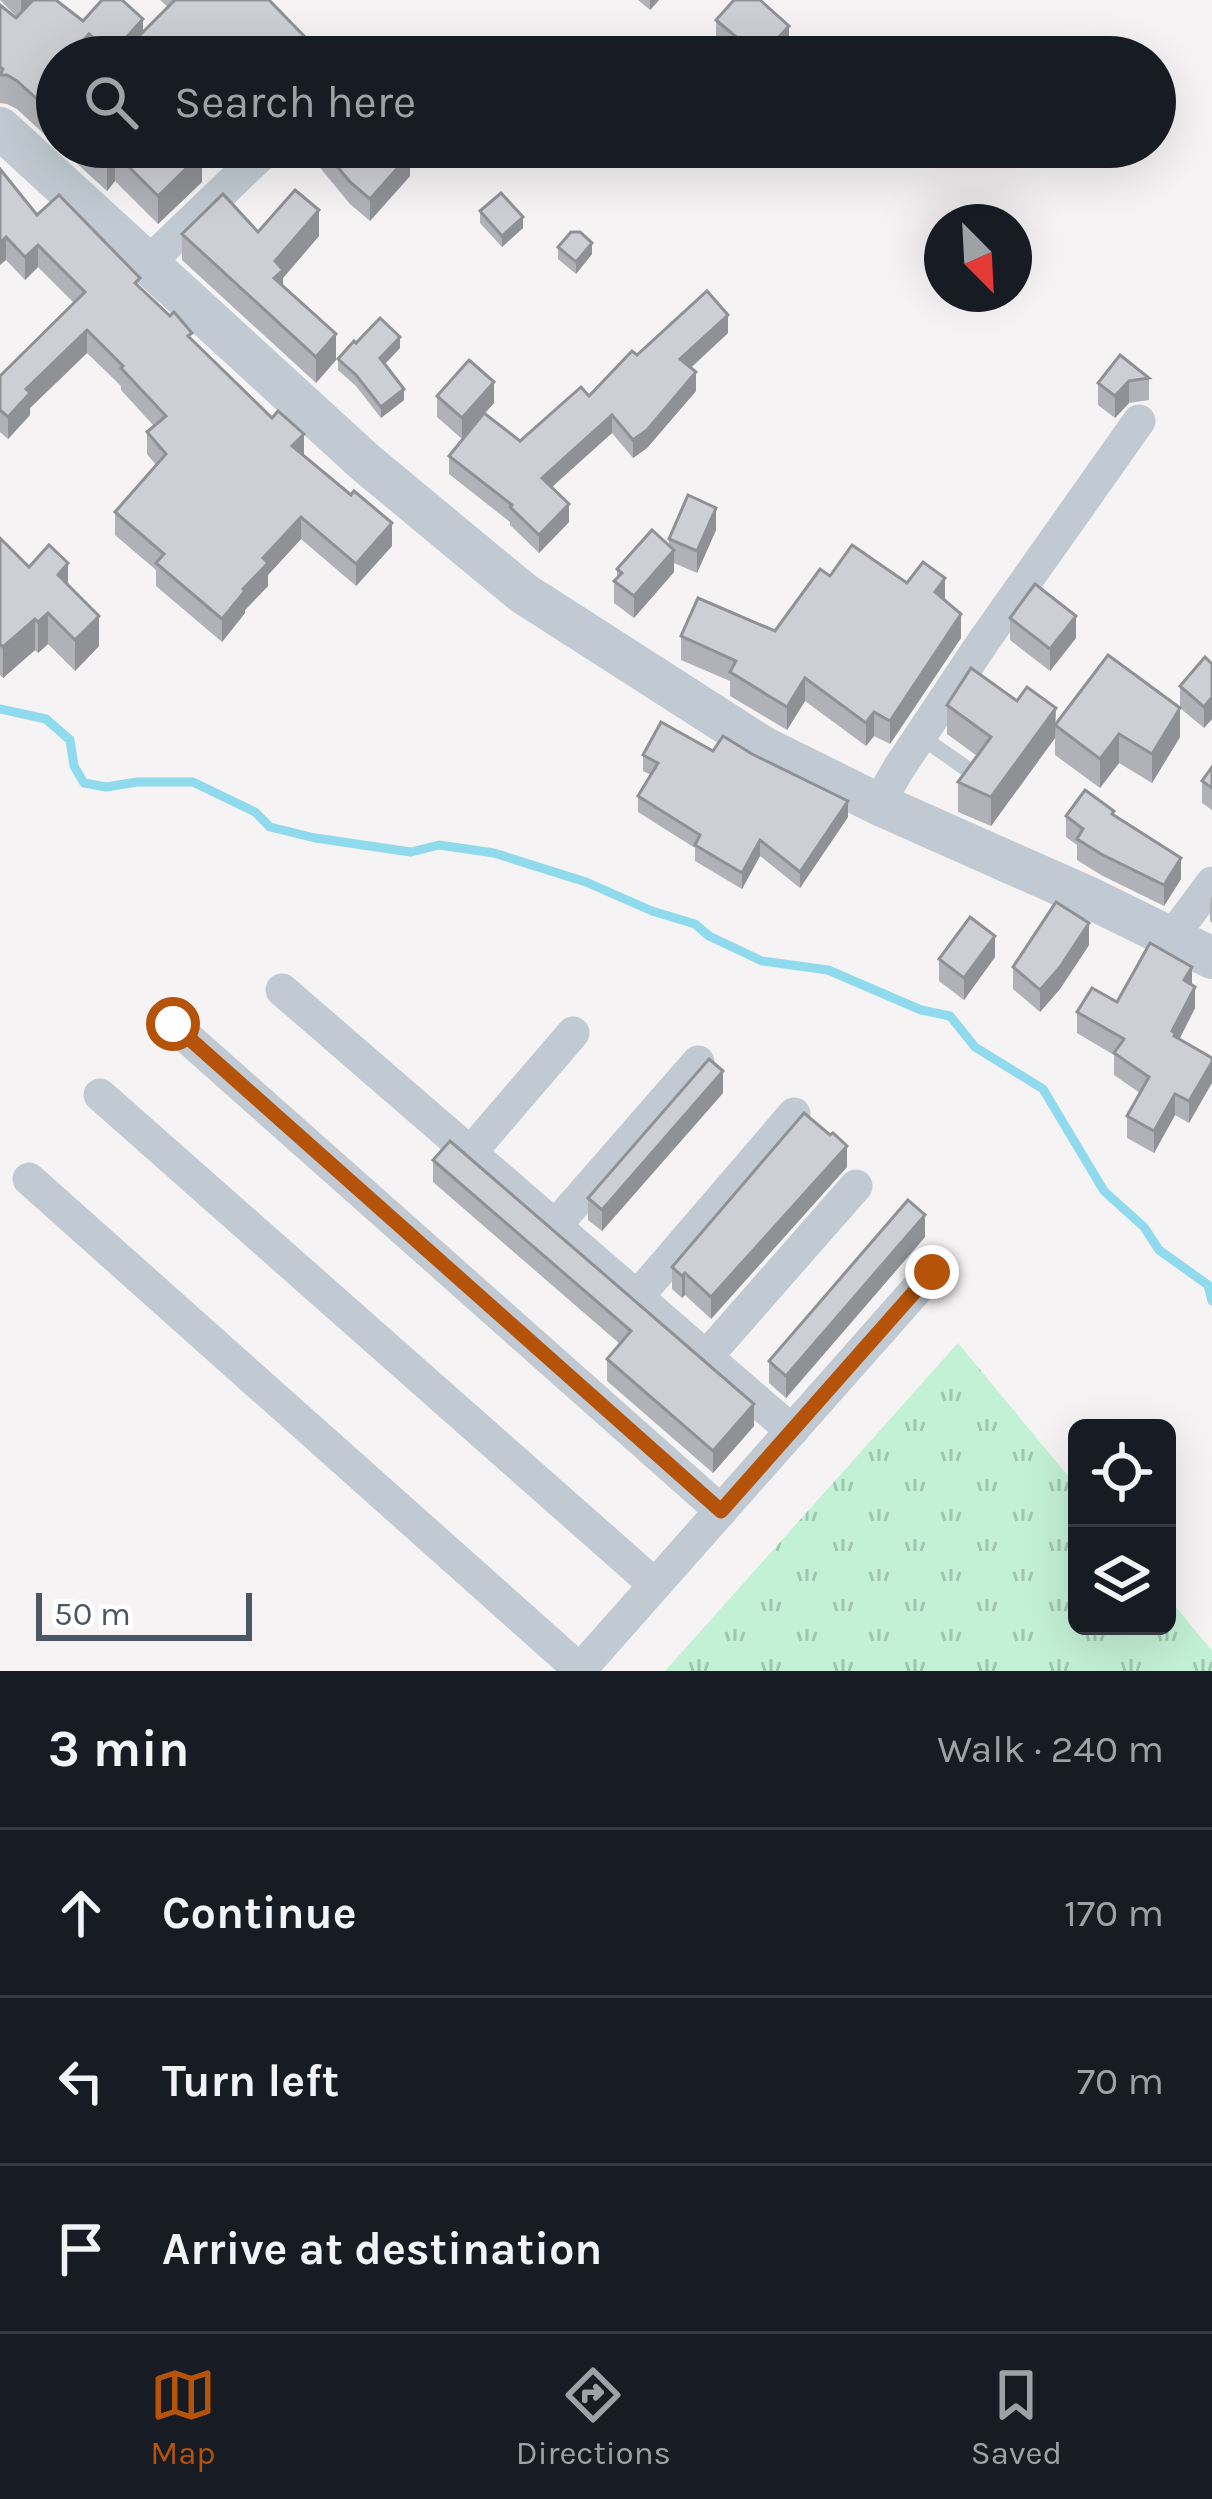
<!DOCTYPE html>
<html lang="en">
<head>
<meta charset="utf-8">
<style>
  body { margin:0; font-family:Karla,sans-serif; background:#20242c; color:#f1f3f6 }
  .controls { position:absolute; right:36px; bottom:36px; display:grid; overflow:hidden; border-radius:18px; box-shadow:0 12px 48px #0002 }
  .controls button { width:108px; height:108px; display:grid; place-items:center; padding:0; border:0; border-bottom:3px solid #363941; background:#171b24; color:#f1f3f6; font:60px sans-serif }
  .compass { position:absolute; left:924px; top:204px; width:108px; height:108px; border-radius:50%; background:#171b24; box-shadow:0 12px 48px #0002; rotate:156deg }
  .scale { position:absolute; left:36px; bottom:30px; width:216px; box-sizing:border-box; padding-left:12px; border:6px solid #4a5661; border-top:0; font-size:33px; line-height:42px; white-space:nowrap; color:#4a5661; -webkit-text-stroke:9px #fff; paint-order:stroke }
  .stop { position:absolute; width:36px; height:36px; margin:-27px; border:9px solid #b45309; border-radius:50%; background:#fff }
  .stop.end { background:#b45309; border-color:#fff; box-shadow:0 3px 12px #0008 }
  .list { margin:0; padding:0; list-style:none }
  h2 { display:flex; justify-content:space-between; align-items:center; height:156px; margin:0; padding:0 48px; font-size:51px }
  h2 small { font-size:39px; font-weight:400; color:#9ea1a6 }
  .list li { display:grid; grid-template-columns:78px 1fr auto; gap:36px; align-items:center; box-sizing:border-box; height:168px; padding:0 48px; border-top:3px solid #363941 }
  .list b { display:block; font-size:45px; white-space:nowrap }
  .list em { font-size:39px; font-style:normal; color:#9ea1a6 }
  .icon { flex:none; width:66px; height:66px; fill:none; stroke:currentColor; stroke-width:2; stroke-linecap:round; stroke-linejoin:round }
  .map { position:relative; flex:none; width:1212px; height:1671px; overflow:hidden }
  .search { position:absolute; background:#171b24; box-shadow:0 12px 48px #0002; left:36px; right:36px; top:36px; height:132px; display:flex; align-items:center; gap:30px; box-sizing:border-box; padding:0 42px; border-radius:66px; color:#9ea1a6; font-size:45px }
  .sheet { height:660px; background:#171b24 }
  nav { display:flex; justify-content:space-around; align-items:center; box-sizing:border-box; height:168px; border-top:3px solid #363941; background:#171b24; font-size:33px; color:#9ea1a6 }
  nav a { display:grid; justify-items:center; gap:6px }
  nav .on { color:#b45309 }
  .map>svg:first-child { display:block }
  .grass { fill:url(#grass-tufts) }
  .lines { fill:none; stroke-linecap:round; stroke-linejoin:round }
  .stream { stroke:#90daee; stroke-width:9 }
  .service { stroke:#c1cad2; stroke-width:16 }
  .minor { stroke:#c1cad2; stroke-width:33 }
  .tertiary { stroke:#c1cad2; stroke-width:42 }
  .wall { fill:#b0b2b7 }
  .shaded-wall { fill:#909195 }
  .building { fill:#cdcfd5; stroke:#909195; stroke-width:3 }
  .route { stroke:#b45309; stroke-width:15 }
</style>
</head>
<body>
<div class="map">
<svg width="1212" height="1671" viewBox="0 0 1212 1671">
  <defs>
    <pattern id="grass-tufts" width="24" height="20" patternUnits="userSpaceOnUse" patternTransform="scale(3)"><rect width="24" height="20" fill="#c3f1d5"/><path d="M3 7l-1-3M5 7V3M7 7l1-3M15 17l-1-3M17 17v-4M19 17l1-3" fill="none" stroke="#a0c6b0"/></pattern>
  </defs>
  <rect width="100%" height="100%" fill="#f5f3f3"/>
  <path class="grass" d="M958,1343l119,144v139h90v-30l45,55v20h-547z"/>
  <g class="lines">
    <path class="stream" d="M0,709l46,10 24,21 4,26 10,17 22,4 31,-5h56l62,30 15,15 45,11 96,14 28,-7 55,8 92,29 66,29 43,13 14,12 53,25 66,9 93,40 29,6 25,31 68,42 61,102 40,36 15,23 49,35 4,16"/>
    <path class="service" d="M920,736l50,35"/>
    <g class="minor">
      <path d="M148,263l121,-116"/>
      <path d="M878,804l21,-36 84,-126 156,-221"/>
      <path d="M1171,938l41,-55"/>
      <path d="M282,990l510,441"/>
      <path d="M173,1025l548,486"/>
      <path d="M100,1095l555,490"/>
      <path d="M470,1153l103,-120"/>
      <path d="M29,1179l551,491"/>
      <path d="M555,1226l143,-164"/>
      <path d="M637,1297l157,-183"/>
      <path d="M706,1357l150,-171"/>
      <path d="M579,1671l353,-399"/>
    </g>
    <path class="tertiary" d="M0,128l366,335 157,130 240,154 115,57 214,95 120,59"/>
  </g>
  <g class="wall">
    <path d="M0,0h56l27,21 60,11 25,-25 -8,-7h109l35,57h-247v89l-40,-37 -10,-5 -7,-1v-98l17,12z"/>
    <path d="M638,0h21l-9,10z"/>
    <path d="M716,20l73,27 -9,10h-46l-18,-16z"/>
    <path d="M59,147h136l7,35 -44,42 -43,-43 -8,10z"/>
    <path d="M303,147h99l8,29 -40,45 -20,-17z"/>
    <path d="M0,169l37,46 103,73 252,258 -36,40 -55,-47 -33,36v11l-23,24v3l-23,29 -66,-56v-16l-41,-35v-23l41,-47 -9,-11v-22l7,-6 -33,-36v-4l-34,-33 -57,55v7l-22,24 -8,-7v-56l74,-73 -36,-36 -13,13 -19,-20z"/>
    <path d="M480,211l43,17 -21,19 -22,-24z"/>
    <path d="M258,232l61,4 -36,42v9l53,73 -20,23 -134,-123v-26z"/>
    <path d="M558,247l34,7 -16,20 -18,-15z"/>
    <path d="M728,333l-37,35 5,23 -49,57 -14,10 -21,-25 -61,54 18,35 -30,31 -29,-28v-3l-61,-48v-18l13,-17 -25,-22v-21l57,7 -9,10 35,28 69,-45 48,-41z"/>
    <path d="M356,343l44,5 -15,16 19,36 -23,18 -25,-32 -18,-16v-11z"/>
    <path d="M1149,378v22l-20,3 -14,15 -17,-13v-22z"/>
    <path d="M716,530l-19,43 -23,-10v9l-40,46 -20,-15v-22l3,-4v-8l52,-24v-6z"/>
    <path d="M0,538l29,29 39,18 31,61 -24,25 -27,-27 -10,9 -3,-3 -32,28 -3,-3z"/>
    <path d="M830,576l77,7 38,18 16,37 -71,106 -16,-8 -8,10 -61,-45 -18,29 -57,-34v-15l-49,-21v-24l94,-5z"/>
    <path d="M1010,618l66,20 -26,33 -40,-31z"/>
    <path d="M1212,664v55l-8,9 -24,-20v29l-28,46 -33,-20 -19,25 -45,-33v-17l-64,88 -33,-14v-30l19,-26 -30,-22v-29l70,-4 39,24 124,-17v-22z"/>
    <path d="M713,751l135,66 -48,71 -40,-32 -18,33 -47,-28v-13l-57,-36v-16l13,-21 -8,-4v-16z"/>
    <path d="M1212,767v43l-10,-7v-22z"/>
    <path d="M1066,816h48l67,63 -17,27 -63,-31 -24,-15v-15l-11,-8z"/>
    <path d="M1212,896v27l-2,-2v-21z"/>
    <path d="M1089,945l-29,44 -20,23 -27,-23v-22z"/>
    <path d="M995,957l-31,43 -25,-19v-22z"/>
    <path d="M1192,985l3,23 -16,31 33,19 -23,65 -14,-8 -21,38 -27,-15v-22l13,-23 -26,-18v-20l-37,-22v-21z"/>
    <path d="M723,1093l-121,138 -14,-11v-22z"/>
    <path d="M433,1160l321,266 -41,47 -106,-92v-22l13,-15 -187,-162z"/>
    <path d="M847,1167l-136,152 -26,-24 -3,3 -10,-9v-22z"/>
    <path d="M925,1237l-139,161 -17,-15v-22z"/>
  </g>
  <g class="shaded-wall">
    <path d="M21,0h21l-21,22z"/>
    <path d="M650,0h9l-9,10z"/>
    <path d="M143,19v28l-8,-7 -1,17h-23v-3z"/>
    <path d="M789,26v21l-9,10h-20z"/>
    <path d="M89,34v23h-19z"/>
    <path d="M304,36v21h-21z"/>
    <path d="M115,153v28l-8,10v-28z"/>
    <path d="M202,153v29l-44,42v-28z"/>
    <path d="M410,154v22l-40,45v-22z"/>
    <path d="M319,210v26l-36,42v18l-9,-18 1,-17z"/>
    <path d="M523,217v11l-21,19v-11z"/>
    <path d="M6,237v23l-6,5v-22z"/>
    <path d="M592,243v11l-16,20v-12z"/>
    <path d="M38,245v22l-13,13v-23z"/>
    <path d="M728,315v18l-48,44v-18z"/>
    <path d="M87,330v23l-57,55v7l-22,24v-22l18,-28z"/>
    <path d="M336,334v26l-20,23v-26z"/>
    <path d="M400,337v11l-20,21v-11z"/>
    <path d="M696,372v19l-49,57 -14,10v-18z"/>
    <path d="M1129,381v22l-14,15v-22z"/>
    <path d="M494,382v21l-32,36v-21z"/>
    <path d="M404,389v11l-23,18v-11z"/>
    <path d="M612,415v18l-70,63v-18z"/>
    <path d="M304,434v22l-12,-10z"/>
    <path d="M569,504v18l-30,31v-18z"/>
    <path d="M716,508v22l-19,43v-22z"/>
    <path d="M301,517v22l-33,36v11l-23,24v3l-23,29v-23l41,-61z"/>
    <path d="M392,523v23l-36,40v-22z"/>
    <path d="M674,550v22l-40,46v-22z"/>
    <path d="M68,563v31l-10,-19z"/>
    <path d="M945,578v24l-10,-10z"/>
    <path d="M48,613v31l-10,9v-31z"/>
    <path d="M961,614v24l-71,106v-23z"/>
    <path d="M99,616v30l-24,25v-31z"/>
    <path d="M1076,616v22l-26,33v-22z"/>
    <path d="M35,619v31l-32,28v-31z"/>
    <path d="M805,678v23l-18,29v-23z"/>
    <path d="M1212,697v22l-8,9v-21z"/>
    <path d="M1056,708l-1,30 -64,88v-29z"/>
    <path d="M1180,708v29l-28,46v-29z"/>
    <path d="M874,712v24l-8,10v-23z"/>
    <path d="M1119,734v29l-19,25v-29z"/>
    <path d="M848,801v16l-48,71v-16z"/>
    <path d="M760,840v16l-18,33v-16z"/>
    <path d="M1181,858v21l-17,27v-21z"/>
    <path d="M1089,923v22l-29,44 -20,23v-22z"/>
    <path d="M995,936v21l-31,43v-22z"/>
    <path d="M1192,967v22l-8,-9z"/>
    <path d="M1195,987v21l-19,38 -4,-15z"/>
    <path d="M1212,1062v21l-23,40v-22z"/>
    <path d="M723,1071v22l-121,138v-21z"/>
    <path d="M1175,1094v21l-21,38v-22z"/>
    <path d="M847,1146v21l-136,152v-22z"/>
    <path d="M925,1215v22l-139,161v-22z"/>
    <path d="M685,1273v22l-3,3v-22z"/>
    <path d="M754,1404v22l-41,47v-22z"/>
  </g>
  <g class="building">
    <path d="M33,0h23l27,21 19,-21h20l21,19 -32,35 -22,-20 -19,23h-13v60l-40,-36 -10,-6h-7l3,-6 -3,-2v-62l16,13z"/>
    <path d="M175,0h94l35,36 -21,21h-132l-16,-17z"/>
    <path d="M734,0h26l29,26 -29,31 -44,-37z"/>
    <path d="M552,39l19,18h-36z"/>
    <path d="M648,41l14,16h-33z"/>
    <path d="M89,147h106l7,6 -44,43 -43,-43 -8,10z"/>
    <path d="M321,147h81l8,7 -40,45 -20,-17z"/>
    <path d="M0,169l37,46 22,-20 81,83 -5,5 35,33 4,-4 18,21 -4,3 84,82 6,-7 26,23 -12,12 59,49 3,-4 38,32 -36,41 -55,-47 -38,41 5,5 -25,26 2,2 -23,28 -66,-56 8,-9 -49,-42 51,-58 -19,-22 19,-16 -45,-48 2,-2 -36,-36 -61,59 4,4 -22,24 -8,-7v-34l85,-84 -47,-47 -13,12 -19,-20 -6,6z"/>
    <path d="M295,190l24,20 -44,51 8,9 -9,8 62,56 -20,23 -134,-123 41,-40 35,38z"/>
    <path d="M501,193l22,24 -21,19 -22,-25z"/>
    <path d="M571,232h9l12,11 -16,19 -18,-15z"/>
    <path d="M707,291l21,24 -48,44 16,13 -49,58 -14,10 -21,-25 -70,63 27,26 -30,31 -29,-28 2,-2 -63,-49 35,-43 36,28 61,-54 8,9 43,-45 5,4z"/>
    <path d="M380,318l20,19 -20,21 24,31 -23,18 -25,-32 -18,-16 16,-18 2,2z"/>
    <path d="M1120,355l29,23 -20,3 -14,15 -17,-13z"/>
    <path d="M469,360l25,22 -32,36 -25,-22z"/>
    <path d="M688,495l28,13 -19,43 -28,-12z"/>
    <path d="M652,530l22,20 -40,46 -20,-15 8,-8 -5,-4z"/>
    <path d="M0,538l29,29 20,-22 19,18 -10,12 41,41 -24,24 -27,-27 -10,9 -3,-3 -32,28 -3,-3z"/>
    <path d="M852,545l55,38 16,-21 22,16 -10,14 26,22 -71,107 -16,-9 -8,11 -61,-45 -18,29 -57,-35 6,-11 -55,-25 17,-38 77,33 45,-62 10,7z"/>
    <path d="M1035,584l41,32 -26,33 -40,-31z"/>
    <path d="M1108,655l72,53 -28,46 -33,-20 -19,25 -45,-34z"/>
    <path d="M1205,657l7,7v33l-8,10 -24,-21z"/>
    <path d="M971,668l46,33 10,-14 29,21 -65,89 -33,-15 33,-45 -44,-32z"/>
    <path d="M661,722l52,29 10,-15 29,18 96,47 -48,71 -40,-32 -18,33 -47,-28 5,-10 -62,-39 20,-33 -15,-8z"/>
    <path d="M1212,767v21l-10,-7z"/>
    <path d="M1085,790l29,21 -2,3 69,44 -17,27 -63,-31 -24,-15 6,-10 -17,-13z"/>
    <path d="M1056,902l33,21 -29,44 -20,23 -27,-23z"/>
    <path d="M970,917l25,19 -31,42 -25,-19z"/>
    <path d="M1150,943l42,24 -8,13 11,7 -23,44 4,3 -2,2 38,22v4l-23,39 -14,-7 -21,37 -27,-15 22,-39 -35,-24 10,-14 -47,-27 15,-24 25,14z"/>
    <path d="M709,1059l14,12 -121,139 -14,-12z"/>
    <path d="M804,1113l26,22 3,-2 14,13 -136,151 -26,-24 -3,3 -10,-9z"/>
    <path d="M450,1141l304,263 -41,47 -106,-92 24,-28 -198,-171z"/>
    <path d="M908,1200l17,15 -139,161 -17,-15z"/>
  </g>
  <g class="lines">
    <path class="route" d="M173,1024l548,487 211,-239"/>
  </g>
</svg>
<div class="controls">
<button><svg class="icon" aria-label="locate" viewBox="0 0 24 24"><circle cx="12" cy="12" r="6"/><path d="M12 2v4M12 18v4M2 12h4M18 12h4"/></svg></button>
<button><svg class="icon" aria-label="layers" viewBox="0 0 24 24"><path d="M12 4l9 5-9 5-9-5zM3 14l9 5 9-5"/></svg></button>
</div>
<svg class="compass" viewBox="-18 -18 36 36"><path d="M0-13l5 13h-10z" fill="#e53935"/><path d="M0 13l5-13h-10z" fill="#9ea1a6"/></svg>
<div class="scale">50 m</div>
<div class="stop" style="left:173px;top:1024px"></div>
<div class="stop end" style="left:932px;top:1272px"></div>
<div class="search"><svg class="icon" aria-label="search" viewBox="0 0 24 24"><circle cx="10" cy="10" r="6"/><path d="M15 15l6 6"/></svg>Search here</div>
</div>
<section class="sheet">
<h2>3 min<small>Walk · 240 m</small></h2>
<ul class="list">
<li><svg class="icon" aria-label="ahead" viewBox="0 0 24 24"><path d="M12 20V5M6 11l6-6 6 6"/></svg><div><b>Continue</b></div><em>170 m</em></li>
<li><svg class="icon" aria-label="left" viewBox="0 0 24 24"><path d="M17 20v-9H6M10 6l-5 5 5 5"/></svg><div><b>Turn left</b></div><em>70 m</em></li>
<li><svg class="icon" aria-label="arrive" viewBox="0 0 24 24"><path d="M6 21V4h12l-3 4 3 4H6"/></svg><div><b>Arrive at destination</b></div></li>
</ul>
</section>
<nav>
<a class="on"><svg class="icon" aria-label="map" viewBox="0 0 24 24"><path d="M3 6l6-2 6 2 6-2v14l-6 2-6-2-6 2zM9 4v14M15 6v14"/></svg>Map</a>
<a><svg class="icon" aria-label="directions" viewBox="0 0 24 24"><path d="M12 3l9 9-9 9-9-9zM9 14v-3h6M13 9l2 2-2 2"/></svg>Directions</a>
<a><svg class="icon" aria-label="saved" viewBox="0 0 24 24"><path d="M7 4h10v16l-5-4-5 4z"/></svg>Saved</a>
</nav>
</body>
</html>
